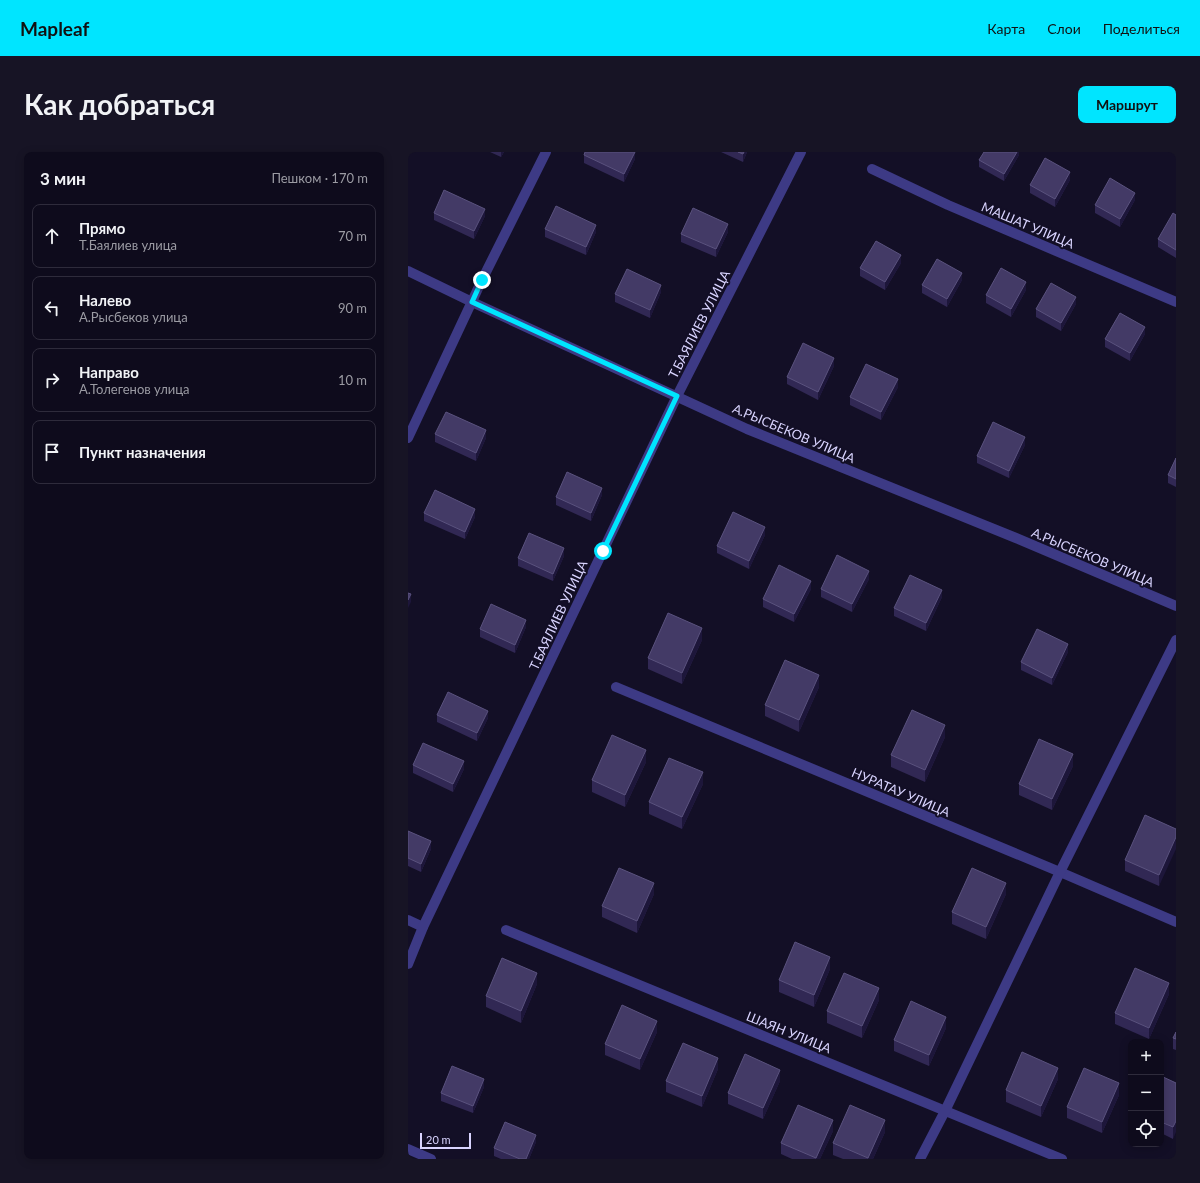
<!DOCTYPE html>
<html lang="ru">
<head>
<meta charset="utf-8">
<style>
  body { margin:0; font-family:Lato,sans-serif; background:#171425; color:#f1f3f6 }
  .controls { position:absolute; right:12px; bottom:12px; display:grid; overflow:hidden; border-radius:8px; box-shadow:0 2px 10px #0003 }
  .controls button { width:36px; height:36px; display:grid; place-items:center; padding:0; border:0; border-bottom:1px solid #2e2b3b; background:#0e0b1c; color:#f1f3f6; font:20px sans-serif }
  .scale { position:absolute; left:12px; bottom:10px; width:51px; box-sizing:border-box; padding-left:4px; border:2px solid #d9d4ff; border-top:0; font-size:11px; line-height:14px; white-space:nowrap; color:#d9d4ff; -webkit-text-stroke:3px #130f26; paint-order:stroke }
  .stop { position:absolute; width:12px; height:12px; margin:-9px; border:3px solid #00e5ff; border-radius:50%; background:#fff }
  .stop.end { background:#00e5ff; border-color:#fff; box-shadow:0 1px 4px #0008 }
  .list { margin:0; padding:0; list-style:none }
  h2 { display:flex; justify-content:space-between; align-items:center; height:52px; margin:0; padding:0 16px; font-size:17px }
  h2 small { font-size:13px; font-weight:400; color:#9b9ba3 }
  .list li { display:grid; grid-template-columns:26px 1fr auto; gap:12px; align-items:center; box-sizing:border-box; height:64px; margin:0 8px 8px; padding:0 8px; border:1px solid #2e2b3b; border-radius:8px }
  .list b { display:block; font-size:15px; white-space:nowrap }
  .list p { margin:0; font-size:13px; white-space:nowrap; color:#9b9ba3 }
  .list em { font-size:13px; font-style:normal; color:#9b9ba3 }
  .icon { flex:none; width:22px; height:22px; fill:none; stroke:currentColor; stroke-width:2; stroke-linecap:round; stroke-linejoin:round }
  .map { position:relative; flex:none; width:768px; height:1007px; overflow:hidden; border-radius:8px }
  header { display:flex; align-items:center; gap:24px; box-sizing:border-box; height:56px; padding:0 20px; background:#00e5ff; color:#111 }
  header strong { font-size:19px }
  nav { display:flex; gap:22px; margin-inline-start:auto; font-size:14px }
  .intro { display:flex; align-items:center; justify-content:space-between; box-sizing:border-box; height:96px; padding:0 24px }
  h1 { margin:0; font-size:28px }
  .button { padding:10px 18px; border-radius:8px; background:#00e5ff; color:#111; font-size:14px; font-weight:700 }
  main { display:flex; gap:24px; padding:0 24px }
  aside { flex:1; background:#0e0b1c; border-radius:8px; box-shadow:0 2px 10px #0003 }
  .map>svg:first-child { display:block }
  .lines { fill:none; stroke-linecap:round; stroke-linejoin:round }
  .street { stroke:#3d3a85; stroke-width:10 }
  .wall { fill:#312854 }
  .shaded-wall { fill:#1d163a }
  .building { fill:#433a66; stroke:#5a527e }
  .route { stroke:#00e5ff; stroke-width:5 }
  .labels { text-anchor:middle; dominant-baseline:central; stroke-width:4; stroke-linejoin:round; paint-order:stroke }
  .street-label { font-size:13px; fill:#d9d4ff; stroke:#130f26 }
</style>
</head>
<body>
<header>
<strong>Mapleaf</strong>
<nav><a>Карта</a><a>Слои</a><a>Поделиться</a></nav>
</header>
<div class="intro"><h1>Как добраться</h1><a class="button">Маршрут</a></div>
<main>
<aside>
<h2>3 мин<small>Пешком · 170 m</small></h2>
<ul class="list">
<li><svg class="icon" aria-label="ahead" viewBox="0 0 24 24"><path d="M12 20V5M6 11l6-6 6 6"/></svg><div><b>Прямо</b><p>Т.Баялиев улица</p></div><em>70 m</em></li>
<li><svg class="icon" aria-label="left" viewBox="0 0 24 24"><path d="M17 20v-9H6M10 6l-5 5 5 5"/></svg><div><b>Налево</b><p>А.Рысбеков улица</p></div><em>90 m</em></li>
<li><svg class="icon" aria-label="right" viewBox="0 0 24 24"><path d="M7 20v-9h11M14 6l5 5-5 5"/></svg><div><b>Направо</b><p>А.Толегенов улица</p></div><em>10 m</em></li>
<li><svg class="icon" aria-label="arrive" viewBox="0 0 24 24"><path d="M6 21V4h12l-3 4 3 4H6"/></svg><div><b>Пункт назначения</b></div></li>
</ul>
</aside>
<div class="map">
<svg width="768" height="1007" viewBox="0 0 768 1007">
  <rect width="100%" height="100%" fill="#130f26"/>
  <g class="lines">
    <g class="street">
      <path d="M464,17l76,36 228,97"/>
      <path d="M0,119l64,31 275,127 269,109 160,68"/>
      <path d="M0,286l74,-158 64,-128"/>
      <path d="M208,535l444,185 116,50"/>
      <path d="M0,768l15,7"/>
      <path d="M98,778l556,229"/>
      <path d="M0,812l15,-37 254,-531 124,-244"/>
      <path d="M0,997l23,10"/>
      <path d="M512,1007l25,-48 115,-239 116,-232"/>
    </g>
  </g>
  <g class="wall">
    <path d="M82,0h14l-3,5z"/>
    <path d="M313,0h26l-4,10z"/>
    <path d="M611,0v3l-15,26 -25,-14v-7z"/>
    <path d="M176,3l51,4 -11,23 -40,-19z"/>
    <path d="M662,28l-15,27 -25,-14v-8z"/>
    <path d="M727,48l-15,27 -25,-14v-8z"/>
    <path d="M26,61l51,3 -11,23 -40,-19z"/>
    <path d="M768,63v43l-18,-11v-8z"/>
    <path d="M137,77l51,3 -10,23 -41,-18z"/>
    <path d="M320,80l-12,25 -35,-15v-8z"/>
    <path d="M493,111l-16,27 -25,-14v-8z"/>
    <path d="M554,128l-15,27 -25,-14v-8z"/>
    <path d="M618,138l-15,27 -25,-14v-8z"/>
    <path d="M253,140l-11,26 -35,-16v-8z"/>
    <path d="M668,152l-15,27 -25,-14v-8z"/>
    <path d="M737,182l-15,27 -25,-14v-8z"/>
    <path d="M426,214l-16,34 -31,-16v-7z"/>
    <path d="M490,235l-17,33 -31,-15v-8z"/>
    <path d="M27,282l51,4 -10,23 -41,-19z"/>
    <path d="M617,293l-16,33 -32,-15v-7z"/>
    <path d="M768,306v29l-8,-4v-8z"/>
    <path d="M194,343l-11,26 -35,-16v-8z"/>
    <path d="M16,361l51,4 -10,22 -41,-18z"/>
    <path d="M357,383l-16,34 -32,-16v-7z"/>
    <path d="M156,404l-11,25 -35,-15v-8z"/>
    <path d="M461,427l-17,33 -31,-15v-8z"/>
    <path d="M403,437l-17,33 -31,-15v-8z"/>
    <path d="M534,445l-16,34 -32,-15v-8z"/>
    <path d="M118,475l-11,26 -35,-16v-8z"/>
    <path d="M294,488l-20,44 -34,-15v-11z"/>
    <path d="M660,500l-16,33 -31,-15v-8z"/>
    <path d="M411,535l-20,45 -34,-16v-11z"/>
    <path d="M29,563l51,3 -11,23 -40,-19z"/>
    <path d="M537,585l-20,45 -34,-15v-12z"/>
    <path d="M238,610l-21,45 -33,-15v-12z"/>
    <path d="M5,613l51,4 -11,23 -40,-19z"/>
    <path d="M665,614l-21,44 -33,-15v-11z"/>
    <path d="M295,632l-21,45 -33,-15v-12z"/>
    <path d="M768,677l-17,57 -34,-15v-11z"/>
    <path d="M0,679l23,18 -10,23 -13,-6z"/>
    <path d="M246,742l-17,39 -35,-16v-11z"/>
    <path d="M598,742l-20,45 -34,-15v-12z"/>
    <path d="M422,817l-16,38 -35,-15v-12z"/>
    <path d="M129,832l-16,39 -35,-16v-11z"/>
    <path d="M761,842l-20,45 -34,-15v-11z"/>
    <path d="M471,848l-17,38 -35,-15v-12z"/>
    <path d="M538,876l-17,38 -35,-15v-11z"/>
    <path d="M249,880l-17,38 -35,-15v-11z"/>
    <path d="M768,880v18l-3,-1v-11z"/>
    <path d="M310,917l-16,38 -36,-15v-11z"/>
    <path d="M753,924l15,7 -3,56 -12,-6z"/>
    <path d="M650,927l-17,38 -35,-15v-12z"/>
    <path d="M372,929l-17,38 -35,-15v-11z"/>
    <path d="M76,935l-11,26 -32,-12v-8z"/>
    <path d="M711,943l-17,38 -35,-15v-11z"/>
    <path d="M425,979l-13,28h-28l-11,-5v-11z"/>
    <path d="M477,980l-12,27h-30l-10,-4v-12z"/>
    <path d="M128,990l-7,17h-28l-7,-3v-8z"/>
  </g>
  <g class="shaded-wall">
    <path d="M93,0h3l-3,5z"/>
    <path d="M227,0v7l-11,23v-8z"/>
    <path d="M336,0h3l-4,10v-8z"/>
    <path d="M609,0h2v3l-15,26v-7z"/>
    <path d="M662,20v8l-15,27v-8z"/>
    <path d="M727,41v7l-15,27v-8z"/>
    <path d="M77,57v7l-11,23v-8z"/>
    <path d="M320,72v8l-12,25v-8z"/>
    <path d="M188,73v7l-10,23v-8z"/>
    <path d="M493,103v8l-16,27v-8z"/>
    <path d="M554,121v7l-15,27v-8z"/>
    <path d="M618,130v8l-15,27v-8z"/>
    <path d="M253,133v7l-11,26v-8z"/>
    <path d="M668,145v7l-15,27v-8z"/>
    <path d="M737,175v7l-15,27v-8z"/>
    <path d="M426,206v8l-16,34v-8z"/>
    <path d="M490,227v8l-17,33v-8z"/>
    <path d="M78,278v8l-10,23v-8z"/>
    <path d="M617,285v8l-16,33v-7z"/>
    <path d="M194,336v7l-11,26v-8z"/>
    <path d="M67,357v8l-10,22v-7z"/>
    <path d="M357,375v8l-16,34v-8z"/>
    <path d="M156,396v8l-11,25v-7z"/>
    <path d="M461,419v8l-17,33v-8z"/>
    <path d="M403,429v8l-17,33v-8z"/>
    <path d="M534,438v7l-16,34v-8z"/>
    <path d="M3,442v8l-3,6v-8z"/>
    <path d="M118,468v7l-11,26v-8z"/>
    <path d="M294,476v12l-20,44v-11z"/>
    <path d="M660,492v8l-16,33v-7z"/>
    <path d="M411,523v12l-20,45v-12z"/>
    <path d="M80,559v7l-11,23v-8z"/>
    <path d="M537,573v12l-20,45v-12z"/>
    <path d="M238,598v12l-21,45v-12z"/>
    <path d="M665,602v12l-21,44v-11z"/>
    <path d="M56,609v8l-11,23v-8z"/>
    <path d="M295,620v12l-21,45v-12z"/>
    <path d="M768,685v12l-17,37v-11z"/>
    <path d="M23,689v8l-10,23v-8z"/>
    <path d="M246,731v11l-17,39v-12z"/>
    <path d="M598,731v11l-20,45v-12z"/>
    <path d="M422,805v12l-16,38v-12z"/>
    <path d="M129,821v11l-16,39v-12z"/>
    <path d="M761,831v11l-20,45v-11z"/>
    <path d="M471,836v12l-17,38v-12z"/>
    <path d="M538,865v11l-17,38v-11z"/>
    <path d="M249,869v11l-17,38v-11z"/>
    <path d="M310,906v11l-16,38v-11z"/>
    <path d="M650,916v11l-17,38v-11z"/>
    <path d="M372,918v11l-17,38v-11z"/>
    <path d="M76,927v8l-11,26v-7z"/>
    <path d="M711,931v12l-17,38v-11z"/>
    <path d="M425,968v11l-13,28h-4z"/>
    <path d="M477,968v12l-12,27h-5z"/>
    <path d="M768,969v11l-3,7v-12z"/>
    <path d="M128,983v7l-7,17h-3z"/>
  </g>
  <g class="building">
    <path d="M177,0h50l-11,22 -40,-19z"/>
    <path d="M330,0h6l-1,2z"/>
    <path d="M576,0h33l-13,22 -25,-14z"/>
    <path d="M637,6l25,14 -15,27 -25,-14z"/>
    <path d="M702,26l25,15 -15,26 -25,-14z"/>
    <path d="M36,38l41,19 -11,22 -40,-18z"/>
    <path d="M148,54l40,19 -10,22 -41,-18z"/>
    <path d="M285,56l35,16 -12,25 -35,-15z"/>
    <path d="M765,61l3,2v35l-18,-11z"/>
    <path d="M468,89l25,14 -16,27 -25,-14z"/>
    <path d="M529,107l25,14 -15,26 -25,-14z"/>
    <path d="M593,116l25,14 -15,27 -25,-14z"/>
    <path d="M219,117l34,16 -11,25 -35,-16z"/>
    <path d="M643,131l25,14 -15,26 -25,-14z"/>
    <path d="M712,161l25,14 -15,26 -25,-14z"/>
    <path d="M395,191l31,15 -16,34 -31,-15z"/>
    <path d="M458,212l32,15 -17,33 -31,-15z"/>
    <path d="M38,260l40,18 -10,23 -41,-19z"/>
    <path d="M585,270l32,15 -16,34 -32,-15z"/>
    <path d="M768,306v21l-8,-4z"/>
    <path d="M159,320l35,16 -11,25 -35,-16z"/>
    <path d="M27,338l40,19 -10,23 -41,-19z"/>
    <path d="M325,360l32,15 -16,34 -32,-15z"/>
    <path d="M121,381l35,15 -11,26 -35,-16z"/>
    <path d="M429,403l32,16 -17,33 -31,-15z"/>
    <path d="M371,413l32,16 -17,33 -31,-15z"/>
    <path d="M502,423l32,15 -16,33 -32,-15z"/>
    <path d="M0,441l3,1 -3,6z"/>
    <path d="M83,452l35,16 -11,25 -35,-16z"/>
    <path d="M260,461l34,15 -20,45 -34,-15z"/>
    <path d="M629,477l31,15 -16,34 -31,-16z"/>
    <path d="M377,508l34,15 -20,45 -34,-15z"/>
    <path d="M40,540l40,19 -11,22 -40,-18z"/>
    <path d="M504,558l33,15 -20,45 -34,-15z"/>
    <path d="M204,583l34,15 -21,45 -33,-15z"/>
    <path d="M631,587l34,15 -21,45 -33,-15z"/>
    <path d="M15,591l41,18 -11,23 -40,-19z"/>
    <path d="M261,606l34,14 -21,45 -33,-15z"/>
    <path d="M737,663l31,14v8l-17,38 -34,-15z"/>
    <path d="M0,679l23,10 -10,23 -13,-6z"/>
    <path d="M211,716l35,15 -17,38 -35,-15z"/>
    <path d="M564,716l34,15 -20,44 -34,-15z"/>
    <path d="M387,790l35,15 -16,38 -35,-15z"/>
    <path d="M94,806l35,15 -16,38 -35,-15z"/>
    <path d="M727,816l34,15 -20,45 -34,-15z"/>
    <path d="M436,821l35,15 -17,38 -35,-15z"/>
    <path d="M503,849l35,16 -17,38 -35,-15z"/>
    <path d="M214,853l35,16 -17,38 -35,-15z"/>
    <path d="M768,880v7l-3,-1z"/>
    <path d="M275,891l35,15 -16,38 -36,-15z"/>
    <path d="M614,900l36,16 -17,38 -35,-16z"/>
    <path d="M337,902l35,16 -17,38 -35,-15z"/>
    <path d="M44,914l32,13 -11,27 -32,-13z"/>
    <path d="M676,916l35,15 -17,39 -35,-15z"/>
    <path d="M753,924l15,7v38l-3,6 -12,-5z"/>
    <path d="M390,953l35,15 -17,38 -35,-15z"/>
    <path d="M442,953l35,15 -17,38 -35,-15z"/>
    <path d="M97,970l31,13 -10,24h-6l-26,-11z"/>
  </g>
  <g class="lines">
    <path class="route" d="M74,128l-10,22 205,94 -74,155"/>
  </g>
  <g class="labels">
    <g class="street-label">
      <text transform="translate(620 73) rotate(23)">МАШАТ УЛИЦА</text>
      <text transform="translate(291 172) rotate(-63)">Т.БАЯЛИЕВ УЛИЦА</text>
      <text transform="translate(386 281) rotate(23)">А.РЫСБЕКОВ УЛИЦА</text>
      <text transform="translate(685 405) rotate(23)">А.РЫСБЕКОВ УЛИЦА</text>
      <text transform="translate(150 463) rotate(-65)">Т.БАЯЛИЕВ УЛИЦА</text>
      <text transform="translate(493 640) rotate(23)">НУРАТАУ УЛИЦА</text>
      <text transform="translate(381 880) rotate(22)">ШАЯН УЛИЦА</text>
    </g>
  </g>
</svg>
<div class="controls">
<button>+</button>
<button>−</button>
<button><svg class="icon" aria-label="locate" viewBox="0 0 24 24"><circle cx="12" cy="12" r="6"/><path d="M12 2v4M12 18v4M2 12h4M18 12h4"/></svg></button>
</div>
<div class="scale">20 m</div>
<div class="stop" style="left:195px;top:399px"></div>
<div class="stop end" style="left:74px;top:128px"></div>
</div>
</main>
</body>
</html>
